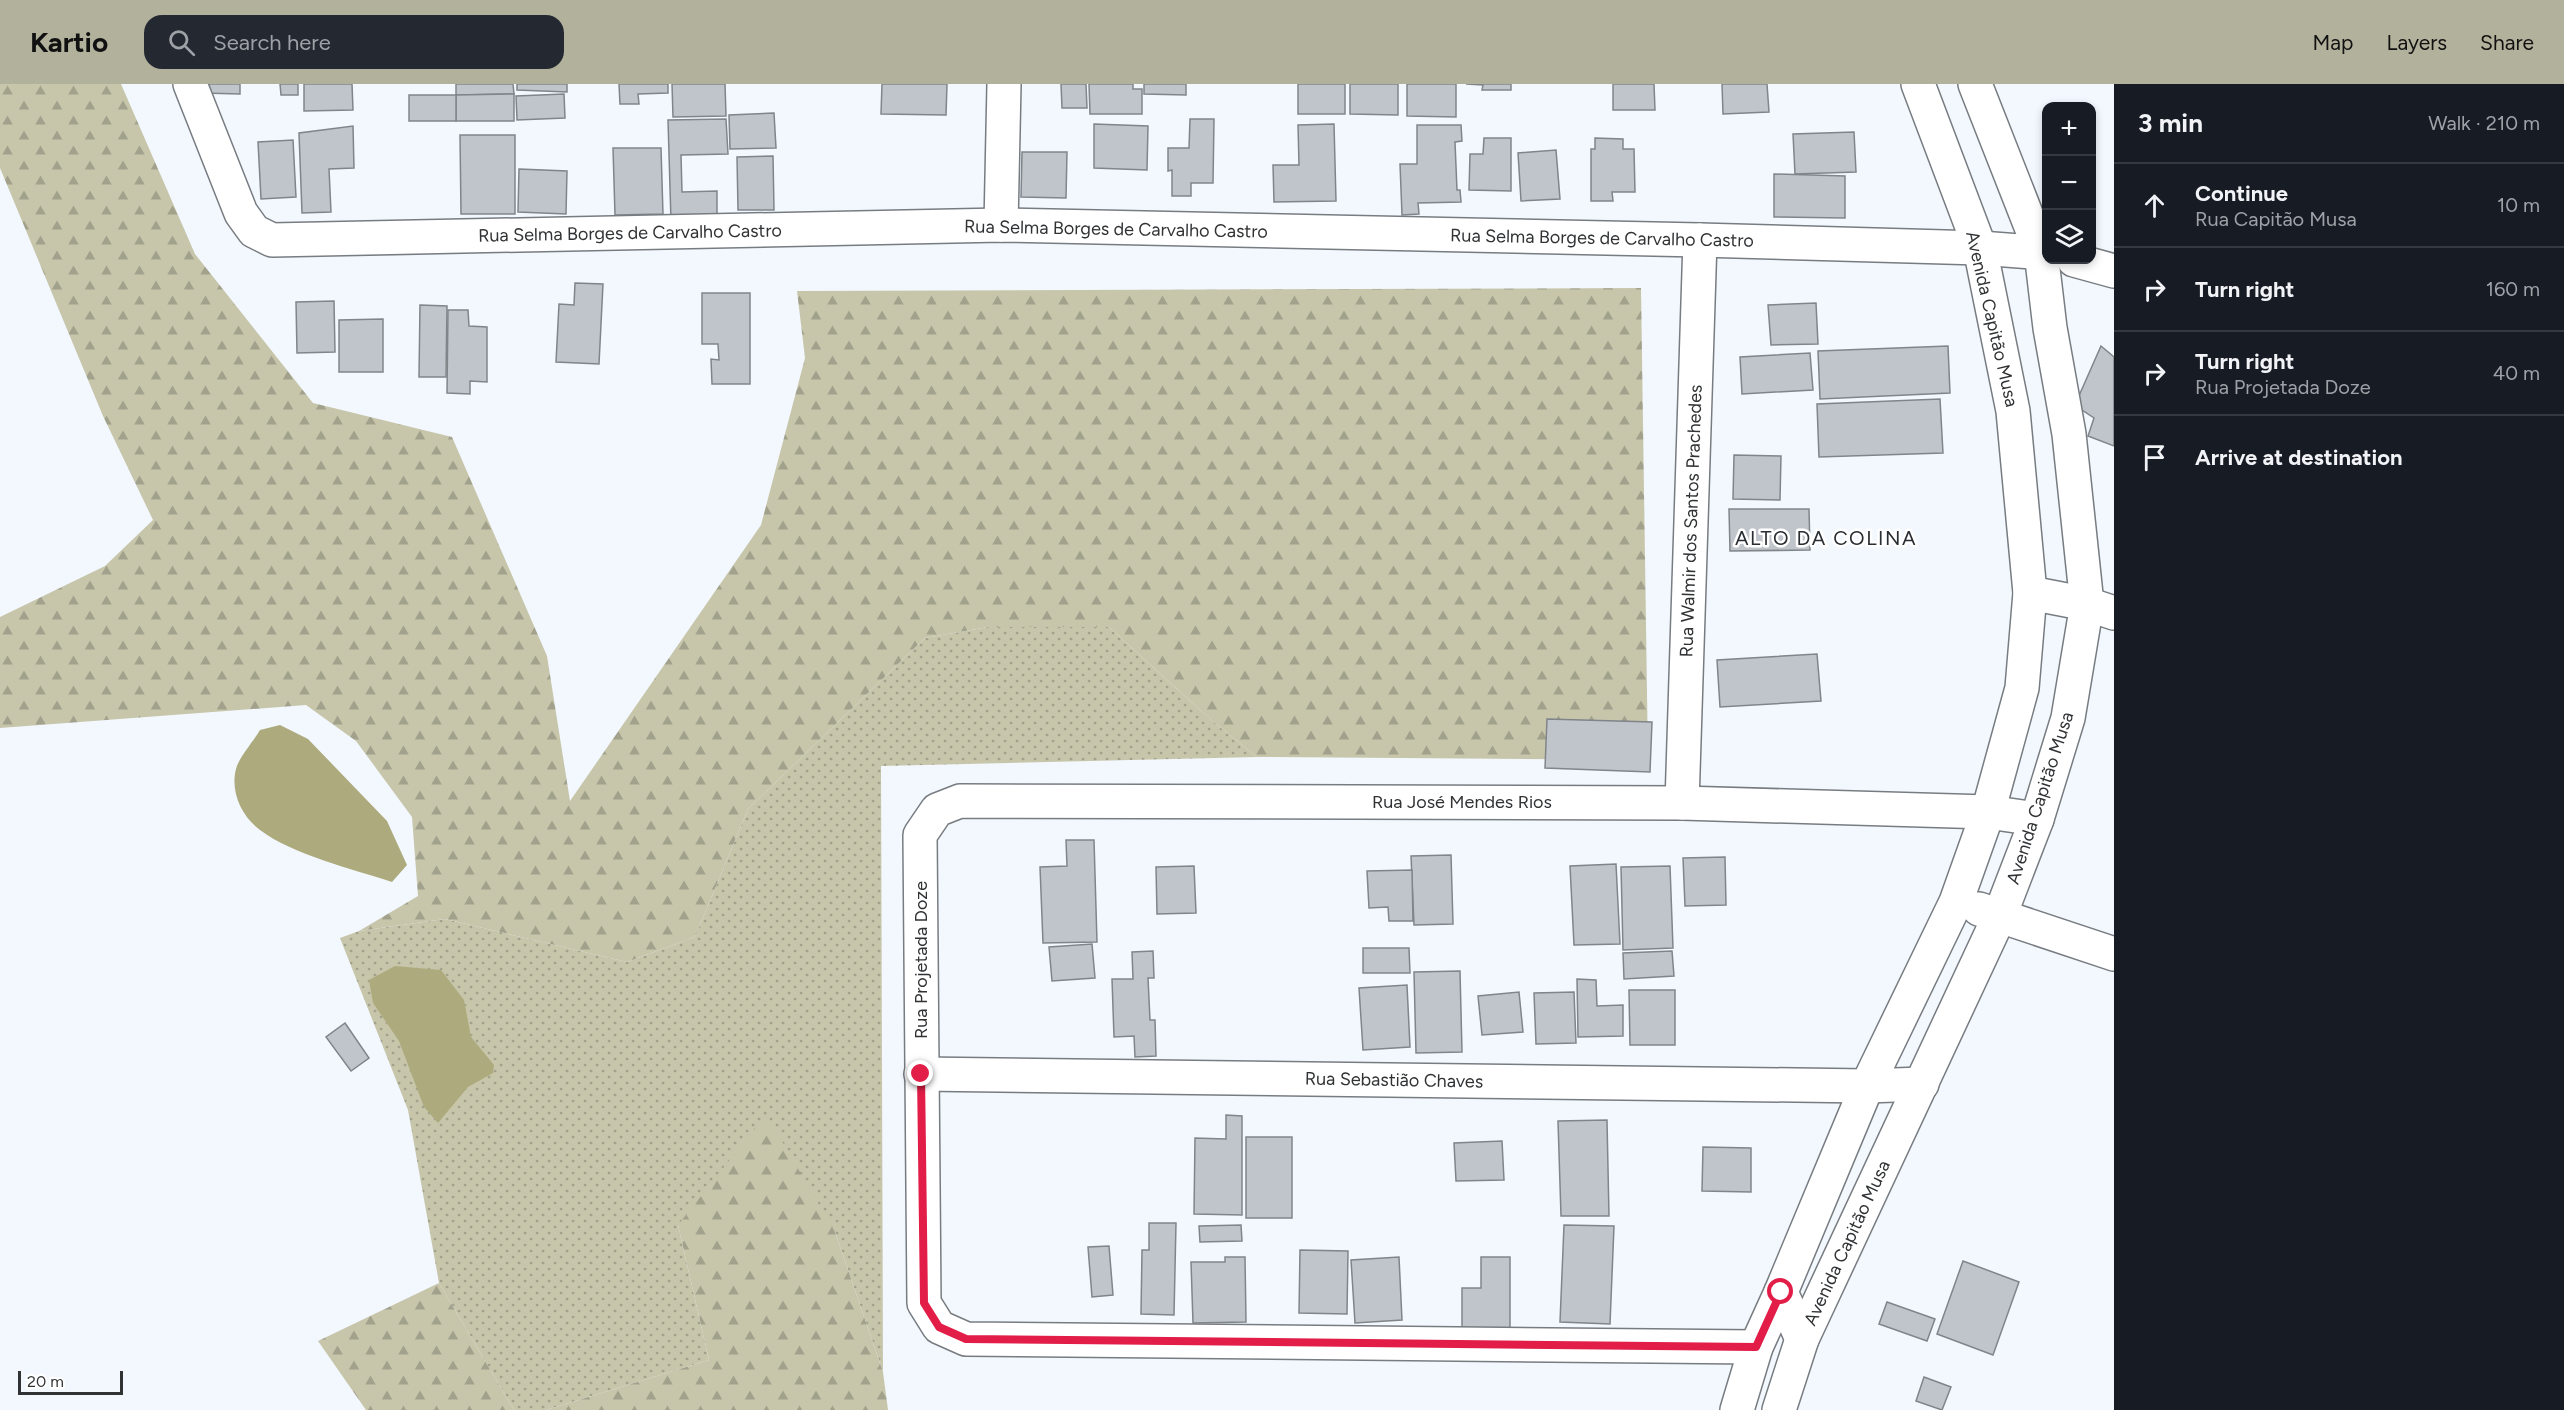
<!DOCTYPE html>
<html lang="en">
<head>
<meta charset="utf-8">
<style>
  body { margin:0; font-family:Figtree,sans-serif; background:#242831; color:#f1f3f6 }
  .controls { position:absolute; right:18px; top:18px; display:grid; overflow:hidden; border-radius:12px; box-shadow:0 3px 9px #0003 }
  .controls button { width:54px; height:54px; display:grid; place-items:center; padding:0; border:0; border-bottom:2px solid #363941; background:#171b24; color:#f1f3f6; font:30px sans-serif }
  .scale { position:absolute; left:18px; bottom:15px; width:105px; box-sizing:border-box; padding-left:6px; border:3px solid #303234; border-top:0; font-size:16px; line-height:21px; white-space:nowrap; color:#303234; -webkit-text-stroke:4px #fff; paint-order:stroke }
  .stop { position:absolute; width:18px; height:18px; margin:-14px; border:4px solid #e11d48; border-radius:50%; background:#fff }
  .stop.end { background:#e11d48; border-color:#fff; box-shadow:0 2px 6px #0008 }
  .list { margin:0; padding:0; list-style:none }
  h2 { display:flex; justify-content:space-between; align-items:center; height:78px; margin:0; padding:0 24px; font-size:26px }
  h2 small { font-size:20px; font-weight:400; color:#9ea1a6 }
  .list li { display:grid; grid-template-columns:39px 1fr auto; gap:18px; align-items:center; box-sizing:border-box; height:84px; padding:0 24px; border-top:2px solid #363941 }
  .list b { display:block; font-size:22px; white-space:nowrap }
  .list p { margin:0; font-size:20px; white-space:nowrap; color:#9ea1a6 }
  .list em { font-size:20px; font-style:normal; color:#9ea1a6 }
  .icon { flex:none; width:33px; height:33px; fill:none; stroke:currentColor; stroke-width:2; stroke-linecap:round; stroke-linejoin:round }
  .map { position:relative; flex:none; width:2114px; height:1326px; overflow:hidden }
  header { display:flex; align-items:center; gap:36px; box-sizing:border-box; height:84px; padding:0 30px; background:#b2b29c; color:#111 }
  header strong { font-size:28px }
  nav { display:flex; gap:33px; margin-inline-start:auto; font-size:21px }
  .search { width:420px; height:54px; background:#242831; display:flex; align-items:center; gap:15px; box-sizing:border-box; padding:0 21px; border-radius:18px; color:#9ea1a6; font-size:22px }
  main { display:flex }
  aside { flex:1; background:#171b24 }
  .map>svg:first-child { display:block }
  .grass { fill:url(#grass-dots) }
  .forest { fill:url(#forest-firs) }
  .water { fill:#adab7d }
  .building { fill:#bfc5ca; stroke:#80858a; stroke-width:1.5 }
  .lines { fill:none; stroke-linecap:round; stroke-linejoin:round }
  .minor-casing { stroke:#777c81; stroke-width:36 }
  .minor { stroke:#fff; stroke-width:33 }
  .route { stroke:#e11d48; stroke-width:8 }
  .labels { text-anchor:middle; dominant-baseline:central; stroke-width:5; stroke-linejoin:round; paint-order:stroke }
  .street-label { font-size:18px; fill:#303234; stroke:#fff }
  .neighbourhood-label { font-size:20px; letter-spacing:1.5px; fill:#292e32; stroke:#fff }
</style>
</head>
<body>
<header>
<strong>Kartio</strong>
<div class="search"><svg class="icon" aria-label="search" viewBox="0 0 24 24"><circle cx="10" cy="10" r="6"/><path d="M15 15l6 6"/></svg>Search here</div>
<nav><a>Map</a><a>Layers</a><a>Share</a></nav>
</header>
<main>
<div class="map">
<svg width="2114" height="1326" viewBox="0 0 2114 1326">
  <defs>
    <pattern id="grass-dots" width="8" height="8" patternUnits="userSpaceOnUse" patternTransform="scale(1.5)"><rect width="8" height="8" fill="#c7c6ab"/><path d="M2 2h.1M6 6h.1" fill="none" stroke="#a2a18c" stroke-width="1.8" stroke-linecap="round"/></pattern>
    <pattern id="forest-firs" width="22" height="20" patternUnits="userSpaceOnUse" patternTransform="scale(1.5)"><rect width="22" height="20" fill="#c7c6ab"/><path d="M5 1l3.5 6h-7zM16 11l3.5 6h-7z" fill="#a2a18c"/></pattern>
  </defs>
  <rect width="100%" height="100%" fill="#f2f8fe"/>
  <path class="grass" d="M988,543h121l101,92 47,38 -376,9 2,606 -48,-140 -157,-7 31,135 -163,50h-32l-75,-127 -31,-173 -68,-172 19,-7 86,-12 182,43 68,-25 53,-128 177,-171z"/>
  <g class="forest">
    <path d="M0,0h121l74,170 118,149 139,34 95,219 23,145 191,-276 44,-167 -8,-67 844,-3 7,472 -391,-3 -47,-38 -101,-92h-121l-63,11 -177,171 -53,128 -68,25 -182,-43 -86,12 59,-35 -6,-79 -56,-76 -50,-36 -306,23v-111l105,-51 48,-46 -50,-104 -103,-248z"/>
    <path d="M766,1030l69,118 48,140 5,38h-342l163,-50 -31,-135z"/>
    <path d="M439,1199l75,127h-148l-48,-69z"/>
  </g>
  <g class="water">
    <path d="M280,641l28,14 79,82 20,44 -15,17c-39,-13 -99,-27 -132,-52 -18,-13 -30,-38 -24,-61 3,-12 17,-27 24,-39z"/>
    <path d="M395,882l46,4 23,30 7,37 23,28 -1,8 -25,14 -30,36 -14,-16 -25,-66 -26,-38 -4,-23z"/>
  </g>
  <g class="building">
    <path d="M202,0h38v10l-38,-1z"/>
    <path d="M280,0h18v11h-17z"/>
    <path d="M304,0h48l1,26 -49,1z"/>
    <path d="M456,0h57l1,10 -58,1z"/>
    <path d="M517,0h50v8l-50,-2z"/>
    <path d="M619,0h49v9l-30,1 1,10h-19z"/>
    <path d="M672,0h53l1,32 -53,1z"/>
    <path d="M882,0h65l-1,31 -65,-1z"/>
    <path d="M1061,0h25l1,24h-25z"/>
    <path d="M1089,0h44v5h9v25h-52z"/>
    <path d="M1144,0h42v11l-42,-1z"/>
    <rect x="1298" y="0" width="47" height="30"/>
    <path d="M1350,0h48v31l-48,-1z"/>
    <path d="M1407,0h49v33l-49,-1z"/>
    <path d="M1466,0h45v6h-29l1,-5z"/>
    <path d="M1613,0h41l1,26h-42z"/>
    <path d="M1722,0h45l2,28 -46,2z"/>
    <path d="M514,10v27h-58v-26z"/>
    <path d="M564,10l1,24 -48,2 -1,-24z"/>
    <rect x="409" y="11" width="47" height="26"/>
    <path d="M774,29l2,35 -46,1 -1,-34z"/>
    <path d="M726,35l2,35 -47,1 1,37 35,-1v29l-46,1 -3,-101z"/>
    <path d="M1190,35h24l-1,64h-22v13h-19v-26l-4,1v-23h21z"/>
    <path d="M1094,40l54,2 -1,44 -53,-2z"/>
    <path d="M1334,40l2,77 -62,1 -1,-37h26l-1,-40z"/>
    <path d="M1417,41h44l1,16 -7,1 2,48h3l1,12 -43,1 1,11 -17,1 -2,-51h17z"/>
    <path d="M353,42l1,42 -25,1 2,43 -29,1 -3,-80z"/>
    <path d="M1854,48l2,40 -61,2 -2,-40z"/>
    <path d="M460,51h55v79h-54z"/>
    <path d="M1484,54h27v53l-42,-1 1,-36h13z"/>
    <path d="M1595,54l28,1v10h11l1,43h-23l1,9h-22v-52h4z"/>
    <path d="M293,56l3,57 -35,2 -3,-57z"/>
    <path d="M613,64h48l2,66 -48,1z"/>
    <path d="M1556,66l4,49 -39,2 -3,-48z"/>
    <path d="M1022,68h45l-1,46 -45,-1z"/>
    <path d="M773,72l1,54h-36l-1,-53z"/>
    <path d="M519,85l48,2 -1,43 -48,-2z"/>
    <path d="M1774,90l71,2v42l-71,-1z"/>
    <path d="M575,199l28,1 -4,80 -43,-2 3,-58 15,1z"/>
    <path d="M702,209h48v91h-38l-1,-25 8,1 -1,-16h-16z"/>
    <path d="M334,217l1,51 -38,1 -1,-51z"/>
    <path d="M1816,219l2,41 -47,1 -3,-40z"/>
    <path d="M420,221l27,1 -1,71h-27z"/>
    <path d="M448,226h20l1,16 18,1v55l-17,-1v13l-23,-1z"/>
    <path d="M383,235v53h-44v-52z"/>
    <path d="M1948,262l2,47 -130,6 -2,-48z"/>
    <path d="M2101,262l13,11v89l-26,-10 6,-18 -12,-8 -4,-12z"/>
    <path d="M1810,269l3,37 -71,4 -2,-37z"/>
    <path d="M1940,315l3,54 -124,4 -2,-53z"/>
    <path d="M1734,371l47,1 -1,44 -47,-1z"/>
    <path d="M1729,425h80l1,41 -80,1z"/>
    <path d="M1817,570l4,47 -101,6 -3,-47z"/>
    <path d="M1547,635l105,3 -2,50 -105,-4z"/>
    <path d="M1066,756h28l3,102 -54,1 -3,-76 27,-1z"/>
    <path d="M1451,771l2,69 -39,1 -3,-69z"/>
    <path d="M1725,773l1,48 -41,1 -2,-48z"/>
    <path d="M1616,780l4,80 -46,1 -4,-79z"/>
    <path d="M1194,782l2,47 -39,1 -1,-47z"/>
    <path d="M1670,782l3,82 -50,2 -2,-83z"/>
    <path d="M1412,786l1,51h-24l-1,-14 -19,1 -2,-37z"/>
    <path d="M1092,860l3,34 -43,3 -3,-34z"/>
    <path d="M1363,864h46l1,25h-47z"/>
    <path d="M1153,867l1,27h-6l2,42h5l1,36 -21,1 -1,-21 -20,1 -2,-58h21l-1,-27z"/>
    <path d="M1672,867l2,25 -50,3 -1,-26z"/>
    <path d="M1460,887l2,81 -46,1 -2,-81z"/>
    <path d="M1577,895l19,1 1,26 26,-1v31l-45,1z"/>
    <path d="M1407,901l3,62 -47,3 -4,-62z"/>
    <path d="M1629,906h46v55h-45z"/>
    <path d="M1519,908l4,40 -41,3 -4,-39z"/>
    <path d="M1574,908l2,51 -40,1 -2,-51z"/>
    <path d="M345,939l24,35 -18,13 -25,-34z"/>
    <path d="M1226,1031l16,1v99l-48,-1 1,-76 31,1z"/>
    <path d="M1607,1036l2,96h-48l-3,-95z"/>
    <rect x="1246" y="1053" width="46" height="81"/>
    <path d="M1502,1057l2,39 -48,1 -2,-38z"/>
    <path d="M1703,1063l48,1v44l-49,-1z"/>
    <path d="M1149,1139h27l-2,92 -33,-1 1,-64h7z"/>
    <path d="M1241,1141l1,16 -42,1 -1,-16z"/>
    <path d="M1564,1141l50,1 -4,98 -50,-2z"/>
    <path d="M1109,1162l4,49 -21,2 -4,-50z"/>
    <path d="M1300,1166l48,1 -1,63 -48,-1z"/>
    <path d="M1225,1173h20l1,65 -53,1 -2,-61h34z"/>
    <path d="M1399,1173l3,63 -47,3 -4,-63z"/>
    <path d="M1481,1173h29v71h-48v-40h19z"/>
    <path d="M1963,1177l56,21 -26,73 -56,-21z"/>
    <path d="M1887,1218l48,17 -8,22 -48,-17z"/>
    <path d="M1924,1293l27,10 -9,23 -26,-9z"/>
  </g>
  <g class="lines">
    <defs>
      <g id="minor">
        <path d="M190,0l51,129 13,18 18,9 729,-15 699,15 280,8 66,5"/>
        <path d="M1001,141l3,-141"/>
        <path d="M2074,176l40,11"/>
        <path d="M2030,509l57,11 27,9"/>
        <path d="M1682,719l18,-563"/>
        <path d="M1979,825l135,45"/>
        <path d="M921,990l946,12 55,-2"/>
        <path d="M1802,1255l-21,-47 86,-206 89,-184 32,-90 34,-124 8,-95 -17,-182 -33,-163 -62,-164"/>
        <path d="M1756,1263l-790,-8 -27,-12 -15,-24 -4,-468 17,-25 23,-9 722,2 306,9 49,7"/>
        <path d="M1737,1326l19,-63 25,-55"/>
        <path d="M1779,1326l23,-71 198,-424 37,-96 31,-101 19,-114 -18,-170 -19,-106 -9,-76 -66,-168"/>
      </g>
    </defs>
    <use href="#minor" class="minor-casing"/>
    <use href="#minor" class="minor"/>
  </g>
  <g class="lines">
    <path class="route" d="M921,990l3,229 15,24 27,12 790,8 25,-55"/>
  </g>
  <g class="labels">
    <g class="street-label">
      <text transform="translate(1116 145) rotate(1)">Rua Selma Borges de Carvalho Castro</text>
      <text transform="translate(630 149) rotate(-1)">Rua Selma Borges de Carvalho Castro</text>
      <text transform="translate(1602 154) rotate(1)">Rua Selma Borges de Carvalho Castro</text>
      <text transform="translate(1992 235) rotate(77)">Avenida Capitão Musa</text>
      <text transform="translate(1691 437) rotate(-88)">Rua Walmir dos Santos Prachedes</text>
      <text transform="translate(2040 714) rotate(-72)">Avenida Capitão Musa</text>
      <text x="1462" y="718">Rua José Mendes Rios</text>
      <text transform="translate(921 876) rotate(-90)">Rua Projetada Doze</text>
      <text transform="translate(1394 996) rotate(1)">Rua Sebastião Chaves</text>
      <text transform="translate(1847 1159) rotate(-65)">Avenida Capitão Musa</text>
    </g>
    <g class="neighbourhood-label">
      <text x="1826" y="454">ALTO DA COLINA</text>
    </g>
  </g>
</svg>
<div class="controls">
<button>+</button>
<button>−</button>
<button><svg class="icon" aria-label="layers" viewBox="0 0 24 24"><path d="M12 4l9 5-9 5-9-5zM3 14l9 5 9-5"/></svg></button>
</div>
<div class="scale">20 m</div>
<div class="stop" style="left:1781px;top:1208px"></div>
<div class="stop end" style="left:921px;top:990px"></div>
</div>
<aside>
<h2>3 min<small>Walk · 210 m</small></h2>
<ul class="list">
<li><svg class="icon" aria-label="ahead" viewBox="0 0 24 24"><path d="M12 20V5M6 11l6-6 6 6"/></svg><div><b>Continue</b><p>Rua Capitão Musa</p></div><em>10 m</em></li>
<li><svg class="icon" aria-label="right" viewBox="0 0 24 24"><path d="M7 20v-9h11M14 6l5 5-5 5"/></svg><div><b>Turn right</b></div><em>160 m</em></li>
<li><svg class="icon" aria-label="right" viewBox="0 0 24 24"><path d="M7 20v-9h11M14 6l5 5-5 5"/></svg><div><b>Turn right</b><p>Rua Projetada Doze</p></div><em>40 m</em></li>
<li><svg class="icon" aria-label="arrive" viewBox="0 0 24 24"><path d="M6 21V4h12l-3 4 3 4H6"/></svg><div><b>Arrive at destination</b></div></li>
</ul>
</aside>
</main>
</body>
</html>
